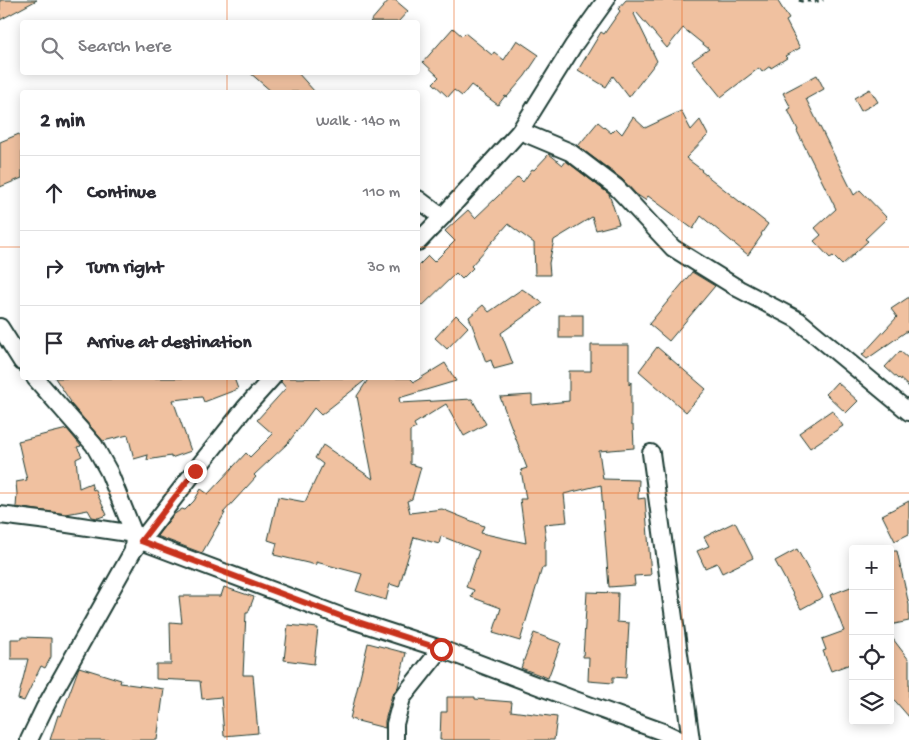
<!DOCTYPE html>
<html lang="en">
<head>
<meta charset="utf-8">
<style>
	body { margin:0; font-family:"Gochi Hand",sans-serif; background:#f7f7f7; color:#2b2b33 }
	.controls { position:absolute; right:15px; bottom:15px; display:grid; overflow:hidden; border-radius:5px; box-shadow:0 2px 12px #0003 }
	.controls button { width:45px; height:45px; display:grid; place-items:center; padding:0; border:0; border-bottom:1px solid #e1e1e2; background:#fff; color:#2b2b33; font:25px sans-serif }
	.stop { position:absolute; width:15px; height:15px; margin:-11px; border:4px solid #c8321e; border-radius:50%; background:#fff }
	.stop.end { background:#c8321e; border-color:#fff; box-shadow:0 1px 5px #0008 }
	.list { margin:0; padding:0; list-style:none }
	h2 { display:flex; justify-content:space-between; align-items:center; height:65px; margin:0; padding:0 20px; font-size:21px }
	h2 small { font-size:16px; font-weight:400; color:#7c7c81 }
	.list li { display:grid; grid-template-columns:32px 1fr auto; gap:15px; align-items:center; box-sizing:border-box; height:75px; padding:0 20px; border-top:1px solid #e1e1e2 }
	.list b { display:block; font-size:19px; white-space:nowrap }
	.list em { font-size:16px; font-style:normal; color:#7c7c81 }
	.icon { flex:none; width:28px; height:28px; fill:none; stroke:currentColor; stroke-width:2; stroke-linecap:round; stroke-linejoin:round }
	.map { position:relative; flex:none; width:909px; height:740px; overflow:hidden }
	.search { position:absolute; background:#fff; box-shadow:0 2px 12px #0003; left:20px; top:20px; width:400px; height:55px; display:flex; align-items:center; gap:12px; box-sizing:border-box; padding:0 18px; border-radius:5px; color:#7c7c81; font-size:19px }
	.panel { position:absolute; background:#fff; box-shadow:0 2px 12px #0003; left:20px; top:90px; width:400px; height:290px; border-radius:5px }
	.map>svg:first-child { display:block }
	.building { fill:#f0c1a0; stroke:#1f3d34 }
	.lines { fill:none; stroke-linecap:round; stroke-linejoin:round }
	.minor-casing { stroke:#1f3d34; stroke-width:20 }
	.path { stroke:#1f3d34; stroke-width:3; stroke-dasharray:4 4; stroke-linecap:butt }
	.minor { stroke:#fff; stroke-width:16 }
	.route { stroke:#c8321e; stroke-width:6 }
	.grid { fill:none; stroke:#e8590c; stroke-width:1; stroke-opacity:0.55 }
</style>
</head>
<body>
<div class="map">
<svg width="909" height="740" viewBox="0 0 909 740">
	<rect width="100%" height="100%" fill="#fff"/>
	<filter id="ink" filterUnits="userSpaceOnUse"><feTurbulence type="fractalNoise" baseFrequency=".02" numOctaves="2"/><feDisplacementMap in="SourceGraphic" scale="10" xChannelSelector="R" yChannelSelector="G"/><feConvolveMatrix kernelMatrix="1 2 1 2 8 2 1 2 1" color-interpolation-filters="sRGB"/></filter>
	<g filter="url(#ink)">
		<!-- building -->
		<g class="building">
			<polygon points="0,0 37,0 0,20"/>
			<polygon points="389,0 395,0 408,11 398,22 370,22"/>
			<polygon points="626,0 777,0 789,19 786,21 800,48 785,56 787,58 771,68 770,66 762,72 759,68 721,97 692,61 709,49 683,28 667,48 636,12 634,14 657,61 629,97 613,76 606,87 578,70 601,32 604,34 620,11 618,9"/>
			<polygon points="453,28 462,36 465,33 492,55 494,52 504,60 517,40 539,55 525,76 507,97 505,96 498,105 471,85 462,96 454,90 448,97 433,83 439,77 423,62"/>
			<polygon points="249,72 297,72 315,92 272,92"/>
			<polygon points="817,75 824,89 806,99 854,195 860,190 887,218 865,239 868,241 842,265 833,256 830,258 814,241 821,235 815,228 836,209 797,131 798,130 788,110 791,108 783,93"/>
			<polygon points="870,89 878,102 861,111 854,98"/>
			<polygon points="681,111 691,130 700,120 708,135 686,158 702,170 701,171 768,224 761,234 762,235 748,255 701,216 693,229 648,196 645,200 636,194 622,179 578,146 598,122 611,133 616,128 622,134 633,117 645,128"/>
			<polygon points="19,134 22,144 22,178 0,187 0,142"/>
			<polygon points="549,154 563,165 566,161 609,194 619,224 596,230 592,217 554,240 549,263 550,275 535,275 534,243 508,224 471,266 473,268 462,279 456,273 418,310 418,266 428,256 434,262 455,241 445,231 468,210 475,218 518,177 523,182 532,169 534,170"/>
			<polygon points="692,272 715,286 669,341 649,324"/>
			<polygon points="522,289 543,303 501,333 513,364 494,369 491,360 486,362 469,317 483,305 489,312"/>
			<polygon points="909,297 909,334 907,331 867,359 862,355 897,317 891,309"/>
			<polygon points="456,315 468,327 447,349 435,338"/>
			<rect x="559" y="315" width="24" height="23"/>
			<polygon points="591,345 629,345 629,385 631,382 631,425 633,425 634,448 599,451 603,479 639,480 638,499 645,498 651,575 634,576 635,585 609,587 601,485 564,494 567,522 544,524 546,540 545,541 545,568 542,568 520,641 493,633 501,608 471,597 474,590 466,587 479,551 441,536 439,544 414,537 399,587 390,584 386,600 356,591 362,574 316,562 316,565 274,555 277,543 268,540 278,497 305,502 323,464 315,458 323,445 373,479 357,396 369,378 410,378 414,382 445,363 456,381 399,398 400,403 472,399 486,424 464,436 446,404 414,424 416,428 410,431 410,464 421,467 412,499 407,501 410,513 442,509 484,526 481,533 526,543 520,499 526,499 521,470 527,468 500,397 532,395 532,405 569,401 569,371 591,371"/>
			<polygon points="657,347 706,389 686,412 639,371"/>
			<polygon points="900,351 909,359 909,387 899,378 898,379 885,367"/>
			<polygon points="55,378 234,378 238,389 204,402 202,397 173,400 191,451 171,458 171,456 147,460 148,455 134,459 128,435 103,441 70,403 71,402"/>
			<polygon points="282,378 368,378 321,415 314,408 288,443 254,475 256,477 223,513 225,513 202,553 157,536 173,515 182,509 185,510 194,501 201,489 208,494 246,453 250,457 273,434 257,420 286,388 281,382"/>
			<polygon points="837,382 858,401 846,413 826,394"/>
			<polygon points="832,410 843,426 810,448 799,433"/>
			<polygon points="67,429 81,446 77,447 82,456 76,459 79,488 91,483 93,490 95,489 107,515 98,518 92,517 88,510 66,514 16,507 17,494 16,482 27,480 18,441"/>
			<polygon points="909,501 909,534 895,541 882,515"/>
			<polygon points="735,522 753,558 722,573 717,563 705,568 697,551 709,546 704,537"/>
			<polygon points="797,549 823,597 801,609 775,561"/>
			<polygon points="890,551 897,551 909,605 909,621 890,625"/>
			<polygon points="853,586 853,663 831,671 823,651 826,650 822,639 844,631 830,595"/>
			<polygon points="224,587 254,597 248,613 246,613 243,675 253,675 258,733 224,736 221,697 202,699 200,681 156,679 156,664 171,664 170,622 182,623 179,596 221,596"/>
			<polygon points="587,592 618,593 617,622 629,623 626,678 613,677 613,683 588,681 589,657 583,657"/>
			<polygon points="288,625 318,628 314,664 284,660"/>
			<polygon points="534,633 561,643 548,678 521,668"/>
			<polygon points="890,635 909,660 909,717 890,695"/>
			<polygon points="22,637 51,638 51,657 45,668 41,666 24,701 18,699 28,659 11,659 11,639 22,639"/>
			<polygon points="368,643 406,653 398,687 392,695 385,721 385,728 350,719"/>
			<polygon points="79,667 121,680 120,683 164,689 157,740 50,740 58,715 61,716"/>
			<polygon points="447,697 475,697 475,699 512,702 511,711 557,717 554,740 440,740 441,712 447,712"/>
		</g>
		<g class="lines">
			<!-- minor casing -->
			<g class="minor-casing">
				<g id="minor">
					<polyline points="520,131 570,152 616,187 673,248 739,289 798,320 909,412"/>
					<polyline points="418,199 442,217"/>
					<polyline points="418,242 442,217 520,131 573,46 606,0"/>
					<polyline points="0,327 22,362"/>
					<polyline points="35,378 94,445 109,472 134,534 133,551"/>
					<polyline points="651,453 691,740"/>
					<polyline points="0,515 48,521 134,534"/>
					<polyline points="141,541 343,617 441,649 575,700 663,732 680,740"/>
					<polyline points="29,740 44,709 133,551 195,471 245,408 272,378"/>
					<polyline points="395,740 395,724 402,698 441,649"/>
				</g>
			</g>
			<!-- path -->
			<polyline class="path" points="799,0 801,1 822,1 823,0"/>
			<!-- minor -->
			<use href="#minor" class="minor"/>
		</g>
	</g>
	<g class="lines" filter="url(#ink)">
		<!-- route -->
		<polyline class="route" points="195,471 141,541 343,617 441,649"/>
	</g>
	<!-- grid -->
	<path class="grid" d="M227,0V22M454,0V740M682,0V740M227,72V92M0,247H22M418,247H909M227,378V740M0,493H909"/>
</svg>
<div class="controls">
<button>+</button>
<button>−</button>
<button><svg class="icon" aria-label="locate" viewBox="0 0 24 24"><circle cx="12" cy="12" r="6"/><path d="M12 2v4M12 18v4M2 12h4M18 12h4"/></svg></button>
<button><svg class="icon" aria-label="layers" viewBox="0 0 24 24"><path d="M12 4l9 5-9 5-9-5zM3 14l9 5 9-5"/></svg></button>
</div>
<div class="stop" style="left:441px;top:649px"></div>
<div class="stop end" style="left:195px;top:471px"></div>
<div class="search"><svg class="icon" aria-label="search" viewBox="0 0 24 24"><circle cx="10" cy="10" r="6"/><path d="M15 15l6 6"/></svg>Search here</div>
<section class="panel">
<h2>2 min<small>Walk · 140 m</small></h2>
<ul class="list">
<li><svg class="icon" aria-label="ahead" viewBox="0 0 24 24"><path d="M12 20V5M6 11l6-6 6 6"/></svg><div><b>Continue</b></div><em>110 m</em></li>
<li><svg class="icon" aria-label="right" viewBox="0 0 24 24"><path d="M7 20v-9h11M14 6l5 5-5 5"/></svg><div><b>Turn right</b></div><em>30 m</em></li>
<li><svg class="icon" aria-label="arrive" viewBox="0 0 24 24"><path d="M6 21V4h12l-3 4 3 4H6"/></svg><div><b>Arrive at destination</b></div></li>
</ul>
</section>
</div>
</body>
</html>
